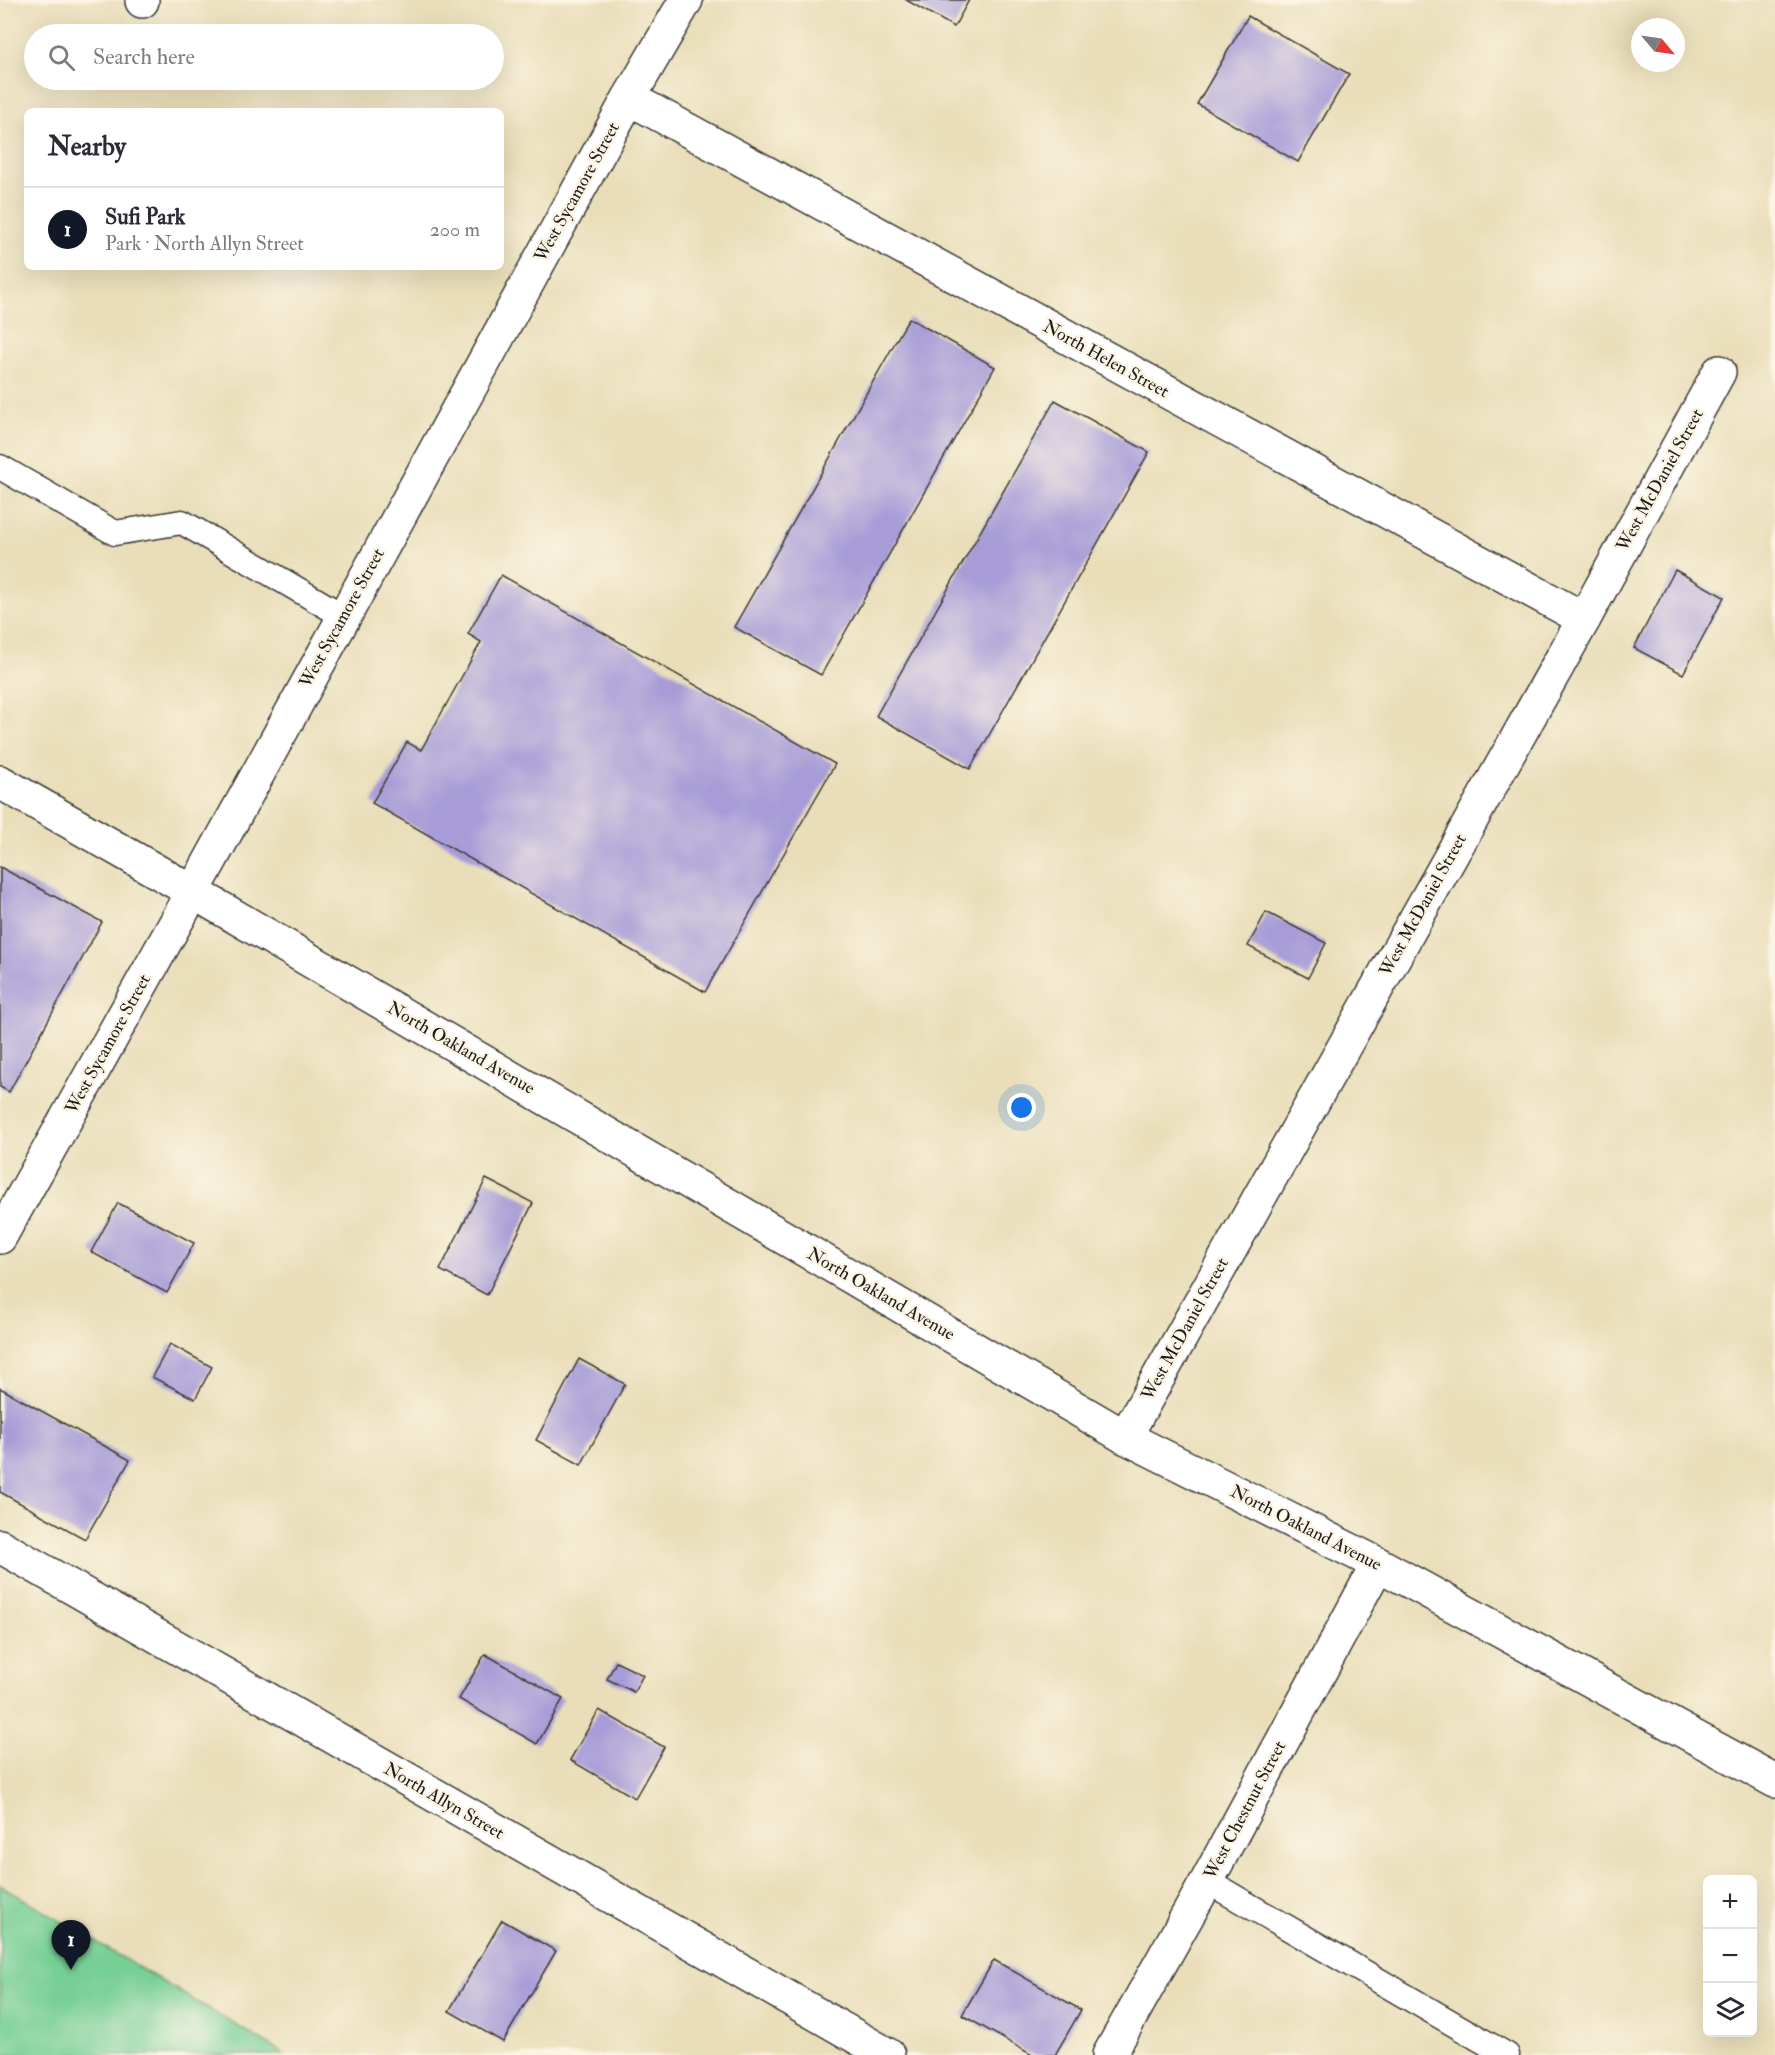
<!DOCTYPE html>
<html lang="en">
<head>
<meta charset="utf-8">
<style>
	body { margin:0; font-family:"IM FELL Double Pica",serif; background:#f2f2f3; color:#2b2b33 }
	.controls { position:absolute; right:18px; bottom:18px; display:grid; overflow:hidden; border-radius:9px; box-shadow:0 6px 24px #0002 }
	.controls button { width:54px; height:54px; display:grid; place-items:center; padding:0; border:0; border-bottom:2px solid #e1e1e2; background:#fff; color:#2b2b33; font:30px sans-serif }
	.compass { position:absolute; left:1631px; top:18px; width:54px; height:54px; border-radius:50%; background:#fff; box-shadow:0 6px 24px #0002; rotate:119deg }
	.you { position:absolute; left:1022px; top:1108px; width:21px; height:21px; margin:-15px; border:4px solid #fff; border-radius:50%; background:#1a73e8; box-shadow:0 0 0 9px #1a73e833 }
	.badge { display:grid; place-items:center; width:39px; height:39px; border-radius:50%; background:#111827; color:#fff; font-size:20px; font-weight:700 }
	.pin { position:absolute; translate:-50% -50px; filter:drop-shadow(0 2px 3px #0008) }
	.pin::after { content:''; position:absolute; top:32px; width:21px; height:18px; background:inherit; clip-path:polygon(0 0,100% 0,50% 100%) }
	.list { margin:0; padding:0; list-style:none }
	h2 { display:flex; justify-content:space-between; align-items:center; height:78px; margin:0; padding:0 24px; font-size:26px }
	h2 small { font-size:20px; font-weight:400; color:#7c7c81 }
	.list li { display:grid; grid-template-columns:39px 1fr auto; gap:18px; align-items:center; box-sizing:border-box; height:84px; padding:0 24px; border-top:2px solid #e1e1e2 }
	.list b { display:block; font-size:22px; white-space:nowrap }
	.list p { margin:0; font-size:20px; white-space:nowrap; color:#7c7c81 }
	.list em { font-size:20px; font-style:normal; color:#7c7c81 }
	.icon { flex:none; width:33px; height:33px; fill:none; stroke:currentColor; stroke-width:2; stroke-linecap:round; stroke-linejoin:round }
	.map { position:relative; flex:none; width:1775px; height:2055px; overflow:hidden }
	.search { position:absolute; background:#fff; box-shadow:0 6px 24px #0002; left:24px; top:24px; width:480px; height:66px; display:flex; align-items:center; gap:15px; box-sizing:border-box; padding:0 21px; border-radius:33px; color:#7c7c81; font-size:22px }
	.panel { position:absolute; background:#fff; box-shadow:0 6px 24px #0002; left:24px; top:108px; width:480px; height:162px; border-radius:9px }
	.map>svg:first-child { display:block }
	.green { fill:#76cf95; stroke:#497658; stroke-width:1.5 }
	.building { fill:#a79cd7 }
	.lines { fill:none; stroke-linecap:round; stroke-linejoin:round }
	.service-casing { stroke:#3b3934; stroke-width:27 }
	.minor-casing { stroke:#3b3934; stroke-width:36 }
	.tertiary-casing { stroke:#3b3934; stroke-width:36 }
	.service { stroke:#fff; stroke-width:24 }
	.minor { stroke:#fff; stroke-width:33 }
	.tertiary { stroke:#fff; stroke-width:33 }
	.labels { text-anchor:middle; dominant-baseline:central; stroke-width:5; stroke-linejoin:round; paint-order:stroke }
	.street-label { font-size:18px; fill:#1c1c1c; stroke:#fcf5e5 }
</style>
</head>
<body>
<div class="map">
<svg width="1775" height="2055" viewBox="0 0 1775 2055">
	<rect width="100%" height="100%" fill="#fcf5e5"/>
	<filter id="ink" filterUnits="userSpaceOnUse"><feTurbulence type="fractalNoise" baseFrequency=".0167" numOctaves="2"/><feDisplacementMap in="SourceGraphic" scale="12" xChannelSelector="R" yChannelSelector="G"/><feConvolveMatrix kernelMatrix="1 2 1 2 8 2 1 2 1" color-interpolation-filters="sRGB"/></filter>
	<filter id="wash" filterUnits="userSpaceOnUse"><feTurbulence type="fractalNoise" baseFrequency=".008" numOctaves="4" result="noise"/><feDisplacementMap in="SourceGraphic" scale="24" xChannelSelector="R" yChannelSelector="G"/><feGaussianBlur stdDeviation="1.35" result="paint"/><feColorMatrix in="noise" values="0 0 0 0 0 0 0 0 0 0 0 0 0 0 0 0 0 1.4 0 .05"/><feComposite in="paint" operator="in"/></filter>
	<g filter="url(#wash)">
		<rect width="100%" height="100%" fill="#e9deb9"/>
		<!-- green -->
		<polygon class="green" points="0,1885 286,2055 0,2055"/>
		<g id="blocks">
			<!-- building -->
			<g class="building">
				<polygon points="906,0 969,0 954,27"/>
				<polygon points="1248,16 1349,74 1298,162 1197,104"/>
				<polygon points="909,318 995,367 821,675 734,627"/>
				<polygon points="1055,400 1149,452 970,769 876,716"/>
				<polygon points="1675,570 1724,597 1683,674 1634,648"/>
				<polygon points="501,575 835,764 705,992 372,803 407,742 421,750 481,642 468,634"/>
				<polygon points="0,867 102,922 9,1092 0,1087"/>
				<polygon points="1266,912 1326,943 1308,978 1248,946"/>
				<polygon points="486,1179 533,1203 487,1295 440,1270"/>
				<polygon points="118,1203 194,1243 167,1293 91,1252"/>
				<polygon points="170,1344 212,1367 195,1399 152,1377"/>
				<polygon points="579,1359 625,1384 581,1465 536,1440"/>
				<polygon points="0,1388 130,1460 85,1539 0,1492"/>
				<polygon points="485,1654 563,1699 537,1744 459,1699"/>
				<polygon points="616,1662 643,1675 634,1692 607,1679"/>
				<polygon points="599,1710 664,1747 635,1798 570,1760"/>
				<polygon points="502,1920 556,1951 503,2042 449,2011"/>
				<polygon points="994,1960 1081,2010 1055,2055 1032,2055 962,2015"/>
			</g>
		</g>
	</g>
	<g filter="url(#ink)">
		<use href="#blocks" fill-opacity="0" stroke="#3b3934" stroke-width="1.5"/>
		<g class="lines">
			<!-- service casing -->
			<g class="service-casing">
				<g id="service">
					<polyline points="0,467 115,533 182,522 343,616"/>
					<polyline points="1207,1881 1507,2055"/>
				</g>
			</g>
			<!-- minor casing -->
			<g class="minor-casing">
				<g id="minor">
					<polyline points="142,1 142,0"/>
					<polyline points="629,98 1584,619"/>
					<polyline points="0,1237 193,892"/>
					<polyline points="1125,1437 1584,619 1719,372"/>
					<polyline points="0,1546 888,2055"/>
					<polyline points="1109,2055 1207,1881 1378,1564"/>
				</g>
			</g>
			<!-- tertiary casing -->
			<g class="tertiary-casing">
				<g id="tertiary">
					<polyline points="0,782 193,892 1125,1437 1378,1564 1775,1781"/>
					<polyline points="193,892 629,98 686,0"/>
				</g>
			</g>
			<!-- service -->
			<use href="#service" class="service"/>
			<!-- minor -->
			<use href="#minor" class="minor"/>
			<!-- tertiary -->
			<use href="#tertiary" class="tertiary"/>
		</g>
	</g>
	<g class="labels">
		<!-- street labels -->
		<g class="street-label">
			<text transform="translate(577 192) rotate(-61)">West Sycamore Street</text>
			<text transform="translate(1106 359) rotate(29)">North Helen Street</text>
			<text transform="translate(1660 480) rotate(-61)">West McDaniel Street</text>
			<text transform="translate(342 618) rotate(-61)">West Sycamore Street</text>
			<text transform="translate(1423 905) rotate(-61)">West McDaniel Street</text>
			<text transform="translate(108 1044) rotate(-61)">West Sycamore Street</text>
			<text transform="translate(461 1048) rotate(30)">North Oakland Avenue</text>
			<text transform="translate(881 1294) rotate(30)">North Oakland Avenue</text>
			<text transform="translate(1185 1329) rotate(-61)">West McDaniel Street</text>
			<text transform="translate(1306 1528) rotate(27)">North Oakland Avenue</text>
			<text transform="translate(444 1801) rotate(30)">North Allyn Street</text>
			<text transform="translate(1245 1810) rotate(-62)">West Chestnut Street</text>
		</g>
	</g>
</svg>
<div class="controls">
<button>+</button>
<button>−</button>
<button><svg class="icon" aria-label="layers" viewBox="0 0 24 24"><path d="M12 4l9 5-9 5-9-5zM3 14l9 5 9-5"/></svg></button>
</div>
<svg class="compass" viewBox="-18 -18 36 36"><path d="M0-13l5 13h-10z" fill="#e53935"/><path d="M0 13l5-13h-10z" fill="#7c7c81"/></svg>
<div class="you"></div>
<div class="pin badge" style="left:71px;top:1970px">1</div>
<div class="search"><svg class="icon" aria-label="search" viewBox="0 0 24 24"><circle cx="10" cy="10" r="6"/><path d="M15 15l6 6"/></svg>Search here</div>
<section class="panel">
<h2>Nearby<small></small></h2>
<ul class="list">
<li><span class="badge">1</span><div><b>Sufi Park</b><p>Park · North Allyn Street</p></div><em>200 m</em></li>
</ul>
</section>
</div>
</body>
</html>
